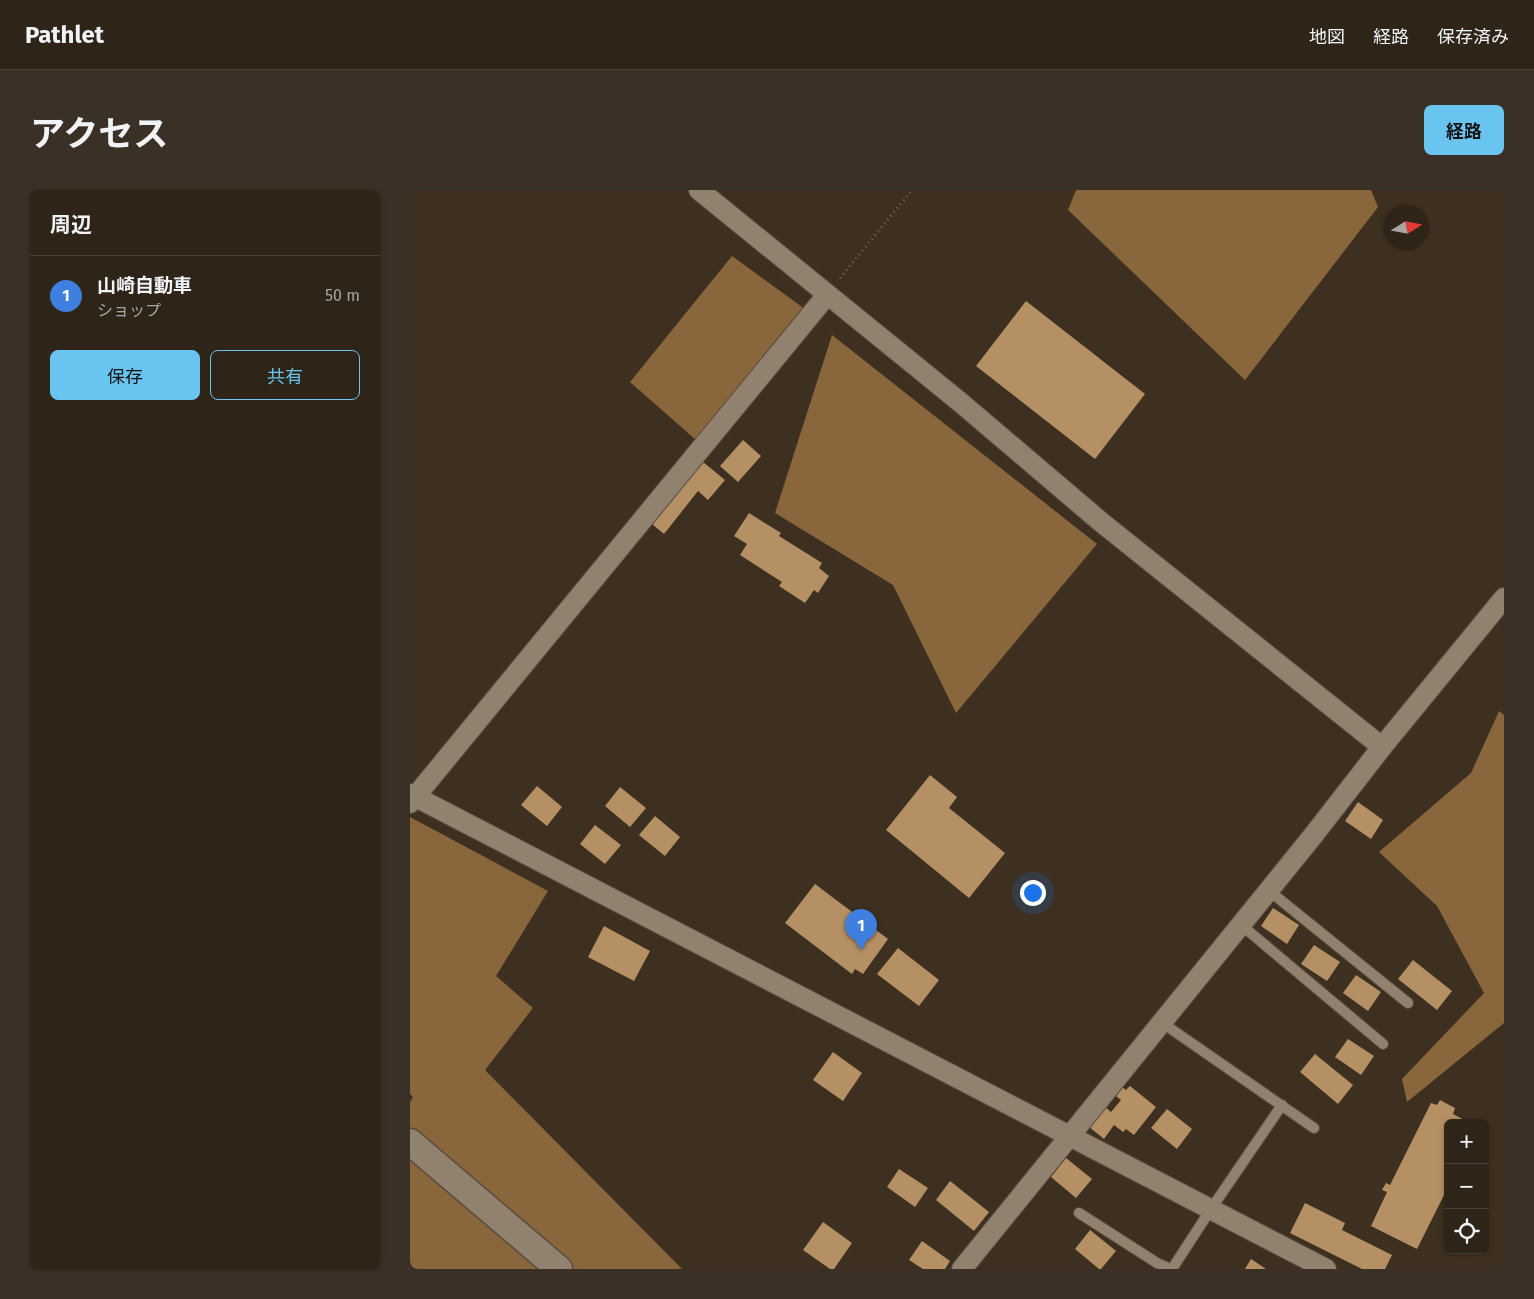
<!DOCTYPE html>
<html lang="ja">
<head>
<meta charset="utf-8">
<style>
	body { margin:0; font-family:"Fira Sans","Noto Sans JP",sans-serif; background:#3a3025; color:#f1f3f6 }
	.controls { position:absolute; right:15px; bottom:15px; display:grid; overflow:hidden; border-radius:8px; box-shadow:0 1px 4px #0004 }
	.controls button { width:45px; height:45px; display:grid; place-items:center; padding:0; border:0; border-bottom:1px solid #494137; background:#2e2418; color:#f1f3f6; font:25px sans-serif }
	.compass { position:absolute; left:974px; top:15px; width:45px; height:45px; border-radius:50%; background:#2e2418; box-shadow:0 1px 4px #0004; rotate:79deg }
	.you { position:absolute; left:622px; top:702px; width:18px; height:18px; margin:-12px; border:4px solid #fff; border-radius:50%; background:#1a73e8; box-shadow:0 0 0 8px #1a73e833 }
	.badge { display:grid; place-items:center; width:32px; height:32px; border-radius:50%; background:#69c4f0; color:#fff; font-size:16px; font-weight:700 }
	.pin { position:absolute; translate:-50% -41px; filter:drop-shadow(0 1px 2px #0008) }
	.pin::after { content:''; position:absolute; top:26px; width:18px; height:15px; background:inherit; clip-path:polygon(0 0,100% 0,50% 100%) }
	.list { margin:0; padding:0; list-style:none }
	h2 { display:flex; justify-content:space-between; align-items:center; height:65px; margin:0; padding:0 20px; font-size:21px }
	h2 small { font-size:16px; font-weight:400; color:#a7a4a2 }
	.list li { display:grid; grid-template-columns:32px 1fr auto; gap:15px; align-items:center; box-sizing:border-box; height:80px; padding:0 20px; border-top:1px solid #494137 }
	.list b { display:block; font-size:19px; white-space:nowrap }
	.list p { margin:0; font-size:16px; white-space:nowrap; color:#a7a4a2 }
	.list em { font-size:16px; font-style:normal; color:#a7a4a2 }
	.actions { display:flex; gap:10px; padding:15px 20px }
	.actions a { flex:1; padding:11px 0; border:1px solid #69c4f0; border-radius:8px; text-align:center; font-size:18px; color:#69c4f0 }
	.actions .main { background:#69c4f0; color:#111 }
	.icon { flex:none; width:28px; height:28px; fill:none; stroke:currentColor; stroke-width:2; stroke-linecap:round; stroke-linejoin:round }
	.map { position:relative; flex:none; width:1094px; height:1079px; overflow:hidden; border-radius:8px }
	header { display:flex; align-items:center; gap:30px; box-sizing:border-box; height:70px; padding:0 25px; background:#2e2418; border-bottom:1px solid #494137 }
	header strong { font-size:24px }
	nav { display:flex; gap:28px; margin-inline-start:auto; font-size:18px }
	.intro { display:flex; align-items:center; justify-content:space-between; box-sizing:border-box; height:120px; padding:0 30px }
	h1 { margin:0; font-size:35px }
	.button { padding:12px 22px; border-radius:8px; background:#69c4f0; color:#111; font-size:18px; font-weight:700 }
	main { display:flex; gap:30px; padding:0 30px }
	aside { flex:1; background:#2e2418; border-radius:8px; box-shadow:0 1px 4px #0004 }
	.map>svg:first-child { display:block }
	.forest { fill:#89663b }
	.building { fill:#b59064 }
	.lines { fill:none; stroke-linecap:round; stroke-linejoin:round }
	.service-casing { stroke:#584c3e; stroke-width:12 }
	.minor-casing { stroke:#584c3e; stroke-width:22 }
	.tertiary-casing { stroke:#584c3e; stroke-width:29 }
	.path { stroke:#766a5c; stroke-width:3; stroke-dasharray:1 4; stroke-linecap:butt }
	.service { stroke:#91816f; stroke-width:10 }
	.minor { stroke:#91816f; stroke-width:20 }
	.tertiary { stroke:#91816f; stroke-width:26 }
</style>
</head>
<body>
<header>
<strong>Pathlet</strong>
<nav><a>地図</a><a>経路</a><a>保存済み</a></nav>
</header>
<div class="intro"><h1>アクセス</h1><a class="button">経路</a></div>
<main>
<aside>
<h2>周辺<small></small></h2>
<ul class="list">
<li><span class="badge" style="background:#3f7fe0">1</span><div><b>山崎自動車</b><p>ショップ</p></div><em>50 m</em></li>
</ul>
<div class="actions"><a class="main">保存</a><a>共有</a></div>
</aside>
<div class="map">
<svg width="1094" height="1079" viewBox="0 0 1094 1079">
	<rect width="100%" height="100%" fill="#3e3020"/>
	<!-- forest -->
	<g class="forest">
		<polygon points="666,0 961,0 968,17 835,190 658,20"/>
		<polygon points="322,66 403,125 294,257 220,192"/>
		<polygon points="422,145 687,354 546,523 483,395 365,323"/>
		<polygon points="1089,521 1094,525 1094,833 997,912 992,889 1074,803 1027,716 969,662 1061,583"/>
		<polygon points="0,627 138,701 86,786 123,818 75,880 272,1079 0,1079 0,912 3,907 0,904"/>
	</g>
	<!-- building -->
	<g class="building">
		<polygon points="616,111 735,204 685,269 566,176"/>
		<polygon points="333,250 351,266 328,292 310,276"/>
		<polygon points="293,272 315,290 298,310 288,301 254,344 242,334"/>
		<polygon points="339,323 371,343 369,346 412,373 409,378 419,386 408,403 404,400 395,413 369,396 372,392 330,365 337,354 324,346"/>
		<polygon points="520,585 547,607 539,618 595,663 559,708 476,640"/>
		<polygon points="127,596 152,617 137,636 111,615"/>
		<polygon points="210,597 236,618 220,637 195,616"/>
		<polygon points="948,612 973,630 961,649 935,631"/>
		<polygon points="245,626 270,647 255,666 229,645"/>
		<polygon points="185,635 211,655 195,674 170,654"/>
		<polygon points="405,694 478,749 453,784 445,779 442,784 375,733"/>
		<polygon points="863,718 889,735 877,754 851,736"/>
		<polygon points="194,736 240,761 224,791 178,767"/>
		<polygon points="904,755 930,772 917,791 891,774"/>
		<polygon points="488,758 529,790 509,816 467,784"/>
		<polygon points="1003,770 1042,801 1027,820 988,789"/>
		<polygon points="946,785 971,802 958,821 933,803"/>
		<polygon points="938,849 964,866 951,885 925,867"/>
		<polygon points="423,862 452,883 433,911 403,890"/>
		<polygon points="905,864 943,895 928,914 890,882"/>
		<polygon points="720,896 746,917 724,945 716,939 713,942 704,935 694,949 678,936 694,916 701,922 711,910 706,906 712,897 716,900"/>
		<polygon points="1030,910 1045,918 1043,924 1060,933 1038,933 1038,997 1007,1059 961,1036 977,1002 972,1000 976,993 980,995 1021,913 1027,915"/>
		<polygon points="757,919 782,939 767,959 741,938"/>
		<polygon points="656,968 682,989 666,1008 641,987"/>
		<polygon points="489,979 518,998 505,1017 477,997"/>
		<polygon points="540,991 579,1022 564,1041 526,1010"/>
		<polygon points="895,1013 935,1033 932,1040 982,1065 975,1079 952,1079 880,1043"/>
		<polygon points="413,1032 442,1053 424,1079 420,1079 393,1060"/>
		<polygon points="680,1040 706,1061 691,1079 689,1079 665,1059"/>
		<polygon points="512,1051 540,1071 535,1079 513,1079 499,1070"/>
		<polygon points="841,1069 856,1079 835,1079"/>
	</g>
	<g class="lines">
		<!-- service casing -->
		<g class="service-casing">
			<g id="service">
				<polyline points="858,700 998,813"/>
				<polyline points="830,734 973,854"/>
				<polyline points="751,832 904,938"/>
				<polyline points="669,1023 747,1073 761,1079"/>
				<polyline points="762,1079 801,1019 872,915"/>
			</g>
		</g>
		<!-- minor casing -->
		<g class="minor-casing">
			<g id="minor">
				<polyline points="289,0 550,212 691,332 972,557"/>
				<polyline points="0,604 916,1079"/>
				<polyline points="0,613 417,105"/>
				<polyline points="552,1079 902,647 972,557 1094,408"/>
			</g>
		</g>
		<!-- tertiary casing -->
		<g class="tertiary-casing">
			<polyline id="tertiary" points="0,952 149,1079"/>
		</g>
		<!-- path -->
		<g class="path">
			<polyline points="430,88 502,0"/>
			<polyline points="172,1074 178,1079"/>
		</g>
		<!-- service -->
		<use href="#service" class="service"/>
		<!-- minor -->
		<use href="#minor" class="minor"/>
		<!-- tertiary -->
		<use href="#tertiary" class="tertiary"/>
	</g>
</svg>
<div class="controls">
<button>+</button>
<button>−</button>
<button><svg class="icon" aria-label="locate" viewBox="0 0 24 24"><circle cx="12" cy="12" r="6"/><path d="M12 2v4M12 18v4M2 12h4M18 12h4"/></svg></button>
</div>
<svg class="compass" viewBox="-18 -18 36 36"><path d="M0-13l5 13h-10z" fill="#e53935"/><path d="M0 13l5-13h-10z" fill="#a7a4a2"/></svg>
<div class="you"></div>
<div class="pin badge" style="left:451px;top:760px;background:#3f7fe0">1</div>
</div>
</main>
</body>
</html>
